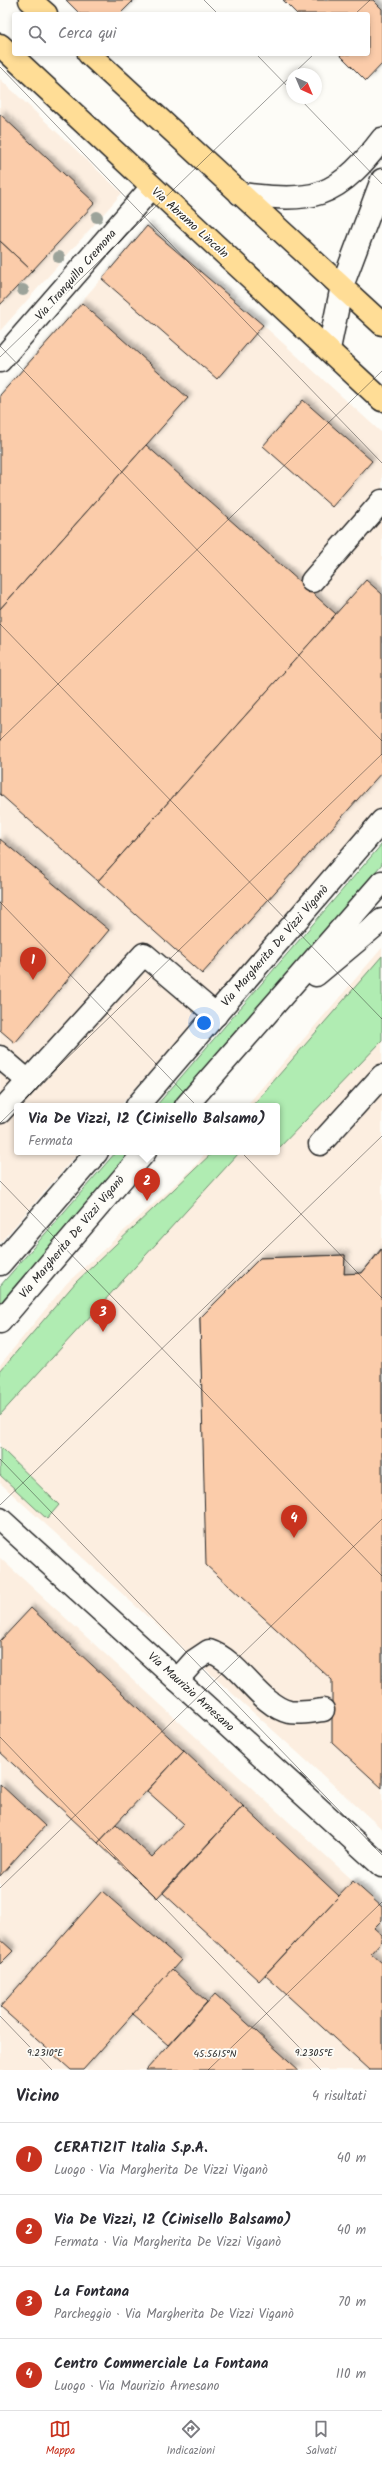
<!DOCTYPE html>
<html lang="it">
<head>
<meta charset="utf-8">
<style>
	body { margin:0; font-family:Kalam,sans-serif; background:#f7f7f7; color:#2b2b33 }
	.compass { position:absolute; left:286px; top:68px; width:36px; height:36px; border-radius:50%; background:#fff; box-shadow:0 2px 6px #0003; rotate:136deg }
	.you { position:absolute; left:204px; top:1023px; width:14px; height:14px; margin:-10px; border:3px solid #fff; border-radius:50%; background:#1a73e8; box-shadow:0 0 0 6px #1a73e833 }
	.badge { display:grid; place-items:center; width:26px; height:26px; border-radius:50%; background:#c8321e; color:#fff; font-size:13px; font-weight:700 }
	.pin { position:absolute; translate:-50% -33px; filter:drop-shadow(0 1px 2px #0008) }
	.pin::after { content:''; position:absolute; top:21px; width:14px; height:12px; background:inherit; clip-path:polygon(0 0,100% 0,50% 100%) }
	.popup { position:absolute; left:14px; top:1103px; width:266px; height:52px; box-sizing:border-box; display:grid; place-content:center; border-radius:4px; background:#fff; filter:drop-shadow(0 1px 3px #0005); font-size:13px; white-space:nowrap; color:#7c7c81 }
	.popup b { font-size:15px; color:#2b2b33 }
	.popup::after { content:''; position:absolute; left:50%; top:100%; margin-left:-8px; border:8px solid transparent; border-top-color:#fff }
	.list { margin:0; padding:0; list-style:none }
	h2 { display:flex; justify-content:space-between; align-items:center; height:52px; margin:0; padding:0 16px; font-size:17px }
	h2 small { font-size:13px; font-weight:400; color:#7c7c81 }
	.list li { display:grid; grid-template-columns:26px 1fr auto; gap:12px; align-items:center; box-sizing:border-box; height:72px; padding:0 16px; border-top:1px solid #e1e1e2 }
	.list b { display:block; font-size:15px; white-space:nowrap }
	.list p { margin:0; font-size:13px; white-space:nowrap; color:#7c7c81 }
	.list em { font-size:13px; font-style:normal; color:#7c7c81 }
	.icon { flex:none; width:22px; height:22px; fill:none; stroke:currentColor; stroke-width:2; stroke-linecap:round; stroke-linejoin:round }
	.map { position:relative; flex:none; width:382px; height:2070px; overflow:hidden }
	.search { position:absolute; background:#fff; box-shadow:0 2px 6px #0003; left:12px; right:12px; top:12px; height:44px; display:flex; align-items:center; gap:10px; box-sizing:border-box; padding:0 14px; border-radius:4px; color:#7c7c81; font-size:15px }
	.sheet { height:340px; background:#fff }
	nav { display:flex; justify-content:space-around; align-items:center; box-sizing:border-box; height:56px; border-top:1px solid #e1e1e2; background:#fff; font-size:11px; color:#7c7c81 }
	nav a { display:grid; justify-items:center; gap:2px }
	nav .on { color:#c8321e }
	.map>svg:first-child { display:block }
	.built { fill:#fceee0 }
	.green { fill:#b0ecb2; stroke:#6e8c6e }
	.building { fill:#fbccaa; stroke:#2b2b2b; filter:url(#shadow) }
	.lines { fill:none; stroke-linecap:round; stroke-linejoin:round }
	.minor-casing { stroke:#2b2b2b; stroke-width:25 }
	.major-casing { stroke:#2b2b2b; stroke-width:25 }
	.minor { stroke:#fdfcf7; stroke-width:22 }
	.major { stroke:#ffdd96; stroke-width:22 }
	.tree { fill:#9ca39a }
	.ticks { fill:none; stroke:#2b2b2b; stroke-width:1; stroke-opacity:0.45 }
	.labels { text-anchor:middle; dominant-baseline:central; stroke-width:3.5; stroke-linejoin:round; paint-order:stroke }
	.street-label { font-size:12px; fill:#2b2b2b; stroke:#fdfcf7 }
	.ticks-label { font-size:10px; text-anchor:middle; fill:#2b2b2b; stroke:#fdfcf7; stroke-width:3.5; stroke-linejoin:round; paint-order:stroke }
</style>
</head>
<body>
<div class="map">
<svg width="382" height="2070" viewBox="0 0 382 2070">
	<defs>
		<filter id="shadow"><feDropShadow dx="3.5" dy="-3.5" stdDeviation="2" flood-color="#0004"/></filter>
	</defs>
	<rect width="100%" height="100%" fill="#fdfcf7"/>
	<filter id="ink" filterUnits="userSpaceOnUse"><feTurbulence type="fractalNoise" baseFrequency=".025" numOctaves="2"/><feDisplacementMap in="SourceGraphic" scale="8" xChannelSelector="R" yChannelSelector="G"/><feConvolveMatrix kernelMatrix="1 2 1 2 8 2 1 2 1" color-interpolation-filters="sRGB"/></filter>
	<g filter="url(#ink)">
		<!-- built -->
		<g class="built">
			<polygon points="0,79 122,193 0,331"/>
			<polygon points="147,226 263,325 382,433 382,806 120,1106 17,1106 17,1152 79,1152 0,1243 0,395"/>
			<polygon points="382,948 382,1829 0,1483 0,1365 67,1283 195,1166 206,1152 277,1152 277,1106 246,1106"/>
			<polygon points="0,1558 382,1907 382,2070 0,2070"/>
		</g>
		<!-- green -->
		<g class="green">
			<polygon points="382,844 382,864 173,1106 156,1106"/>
			<polygon points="382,956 382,1041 277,1150 277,1106 252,1106"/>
			<polygon points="116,1152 133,1152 0,1306 0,1286"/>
			<polygon points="213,1152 266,1152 239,1153 0,1415 0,1371 76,1282"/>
			<polygon points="0,1447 59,1505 47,1519 0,1475"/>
		</g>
		<!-- building -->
		<g class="building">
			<polygon points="66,0 134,0 120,14 80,14"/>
			<polygon points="283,0 373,0 382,9 382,64 366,81 339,54 368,54 368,14 297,14"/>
			<polygon points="0,114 95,203 32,271 0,241"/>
			<polygon points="147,226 263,325 217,379 102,279"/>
			<polygon points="0,241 32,271 0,305"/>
			<polygon points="82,303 188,398 0,609 0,395"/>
			<polygon points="303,400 372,461 332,507 263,446"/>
			<polygon points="146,445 336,614 98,881 0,794 0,609"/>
			<polygon points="366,580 382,594 382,772 202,974 98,881"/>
			<polygon points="0,839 109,930 15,1043 0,1030"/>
			<polygon points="381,1249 382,1456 204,1462 200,1318 260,1258 345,1255 344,1274 362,1273"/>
			<polygon points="382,1249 382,1788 332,1742 332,1680 206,1565 200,1318 260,1258 345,1255 344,1274 362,1273"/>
			<polygon points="31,1608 184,1751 98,1843 0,1752 0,1641"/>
			<polygon points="184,1751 243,1806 157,1898 98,1843 116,1824 152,1857 184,1824 147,1791"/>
			<polygon points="0,1784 45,1826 0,1876"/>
			<polygon points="243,1806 339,1896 259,1981 163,1893"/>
			<polygon points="353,1881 382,1907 382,1920 374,1928 382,1935 382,1941 371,1953 382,1963 382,2070 369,2070 265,1975"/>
			<polygon points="102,1891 181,1960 83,2070 71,2070 0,2007"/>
			<polygon points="0,1939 13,1951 0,1964"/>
			<polygon points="172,1969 207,2002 168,2045 132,2014"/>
			<polygon points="215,1994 299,2070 146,2070"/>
		</g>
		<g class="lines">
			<!-- minor casing -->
			<g class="minor-casing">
				<g id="minor">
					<path d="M240,194C264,196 296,201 320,193C346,184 366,160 382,139"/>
					<polyline points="329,349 342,286 382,180"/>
					<polyline points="0,361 151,188"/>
					<polyline points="312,581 382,501"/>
					<polyline points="316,975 382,920"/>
					<polyline points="0,1057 28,1081"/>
					<polyline points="137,1106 382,821"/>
					<polyline points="186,1106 382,882"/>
					<polyline points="0,1112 144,954 216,1015"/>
					<polyline points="320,1144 382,1076"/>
					<polyline points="0,1264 97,1152"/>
					<polyline points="0,1322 145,1152"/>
					<polyline points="0,1519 382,1866"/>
					<path d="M177,1680L194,1661L209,1651C240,1661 259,1705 289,1712C300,1714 313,1711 323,1710"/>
				</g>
			</g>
			<!-- major casing -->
			<g class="major-casing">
				<g id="major">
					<polyline points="30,0 46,14"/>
					<polyline points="0,45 382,400"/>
					<polyline points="89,54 382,324"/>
				</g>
			</g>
			<!-- minor -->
			<use href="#minor" class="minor"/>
			<!-- major -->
			<use href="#major" class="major"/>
		</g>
		<!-- trees -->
		<g class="tree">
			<circle cx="97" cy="217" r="6"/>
			<circle cx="59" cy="257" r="6"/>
			<circle cx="23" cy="290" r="6"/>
		</g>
	</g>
	<!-- ticks -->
	<path class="ticks" d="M204,0L218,14M355,14L370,0M256,54L292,91M0,67L382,463M293,74L314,54M299,98L382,184M0,346L382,741M0,357L292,75M0,624L382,1019M0,740L382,371M0,902L382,1298M0,1123L382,754M0,1181L382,1576M0,1459L382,1855M0,1505L382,1136M0,1737L321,2070M0,1888L382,1519M0,2016L52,2070M208,2070L382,1902"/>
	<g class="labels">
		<!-- street labels -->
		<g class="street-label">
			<text transform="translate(190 223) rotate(42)">Via Abramo Lincoln</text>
			<text transform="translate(76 275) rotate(-49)">Via Tranquillo Cremona</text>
			<text transform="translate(275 946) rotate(-49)">Via Margherita De Vizzi Viganò</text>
			<text transform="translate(72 1237) rotate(-50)">Via Margherita De Vizzi Viganò</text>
			<text transform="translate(191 1692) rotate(42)">Via Maurizio Arnesano</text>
		</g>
	</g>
	<g class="ticks-label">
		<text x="45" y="2056">9.2310°E</text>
		<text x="314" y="2056">9.2305°E</text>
		<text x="215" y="2057">45.5615°N</text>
	</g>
</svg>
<svg class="compass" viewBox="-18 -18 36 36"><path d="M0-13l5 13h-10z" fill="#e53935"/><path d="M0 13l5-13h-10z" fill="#7c7c81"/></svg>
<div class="you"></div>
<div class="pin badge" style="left:33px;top:980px">1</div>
<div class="pin badge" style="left:147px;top:1201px">2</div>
<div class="popup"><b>Via De Vizzi, 12 (Cinisello Balsamo)</b>Fermata</div>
<div class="pin badge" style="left:103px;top:1332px">3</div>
<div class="pin badge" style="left:294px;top:1538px">4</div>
<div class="search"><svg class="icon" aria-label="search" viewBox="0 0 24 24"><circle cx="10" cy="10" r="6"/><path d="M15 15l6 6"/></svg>Cerca qui</div>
</div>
<section class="sheet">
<h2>Vicino<small>4 risultati</small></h2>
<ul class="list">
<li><span class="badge">1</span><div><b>CERATIZIT Italia S.p.A.</b><p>Luogo · Via Margherita De Vizzi Viganò</p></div><em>40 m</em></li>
<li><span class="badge">2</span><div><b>Via De Vizzi, 12 (Cinisello Balsamo)</b><p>Fermata · Via Margherita De Vizzi Viganò</p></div><em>40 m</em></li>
<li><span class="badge">3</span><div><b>La Fontana</b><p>Parcheggio · Via Margherita De Vizzi Viganò</p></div><em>70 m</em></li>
<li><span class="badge">4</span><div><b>Centro Commerciale La Fontana</b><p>Luogo · Via Maurizio Arnesano</p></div><em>110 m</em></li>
</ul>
</section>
<nav>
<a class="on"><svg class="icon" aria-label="map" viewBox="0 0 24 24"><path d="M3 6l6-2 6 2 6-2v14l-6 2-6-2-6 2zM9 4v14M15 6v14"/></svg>Mappa</a>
<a><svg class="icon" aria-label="directions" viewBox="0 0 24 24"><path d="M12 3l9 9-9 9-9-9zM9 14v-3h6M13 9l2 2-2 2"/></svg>Indicazioni</a>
<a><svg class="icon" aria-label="saved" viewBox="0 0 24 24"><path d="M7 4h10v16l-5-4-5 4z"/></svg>Salvati</a>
</nav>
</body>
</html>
